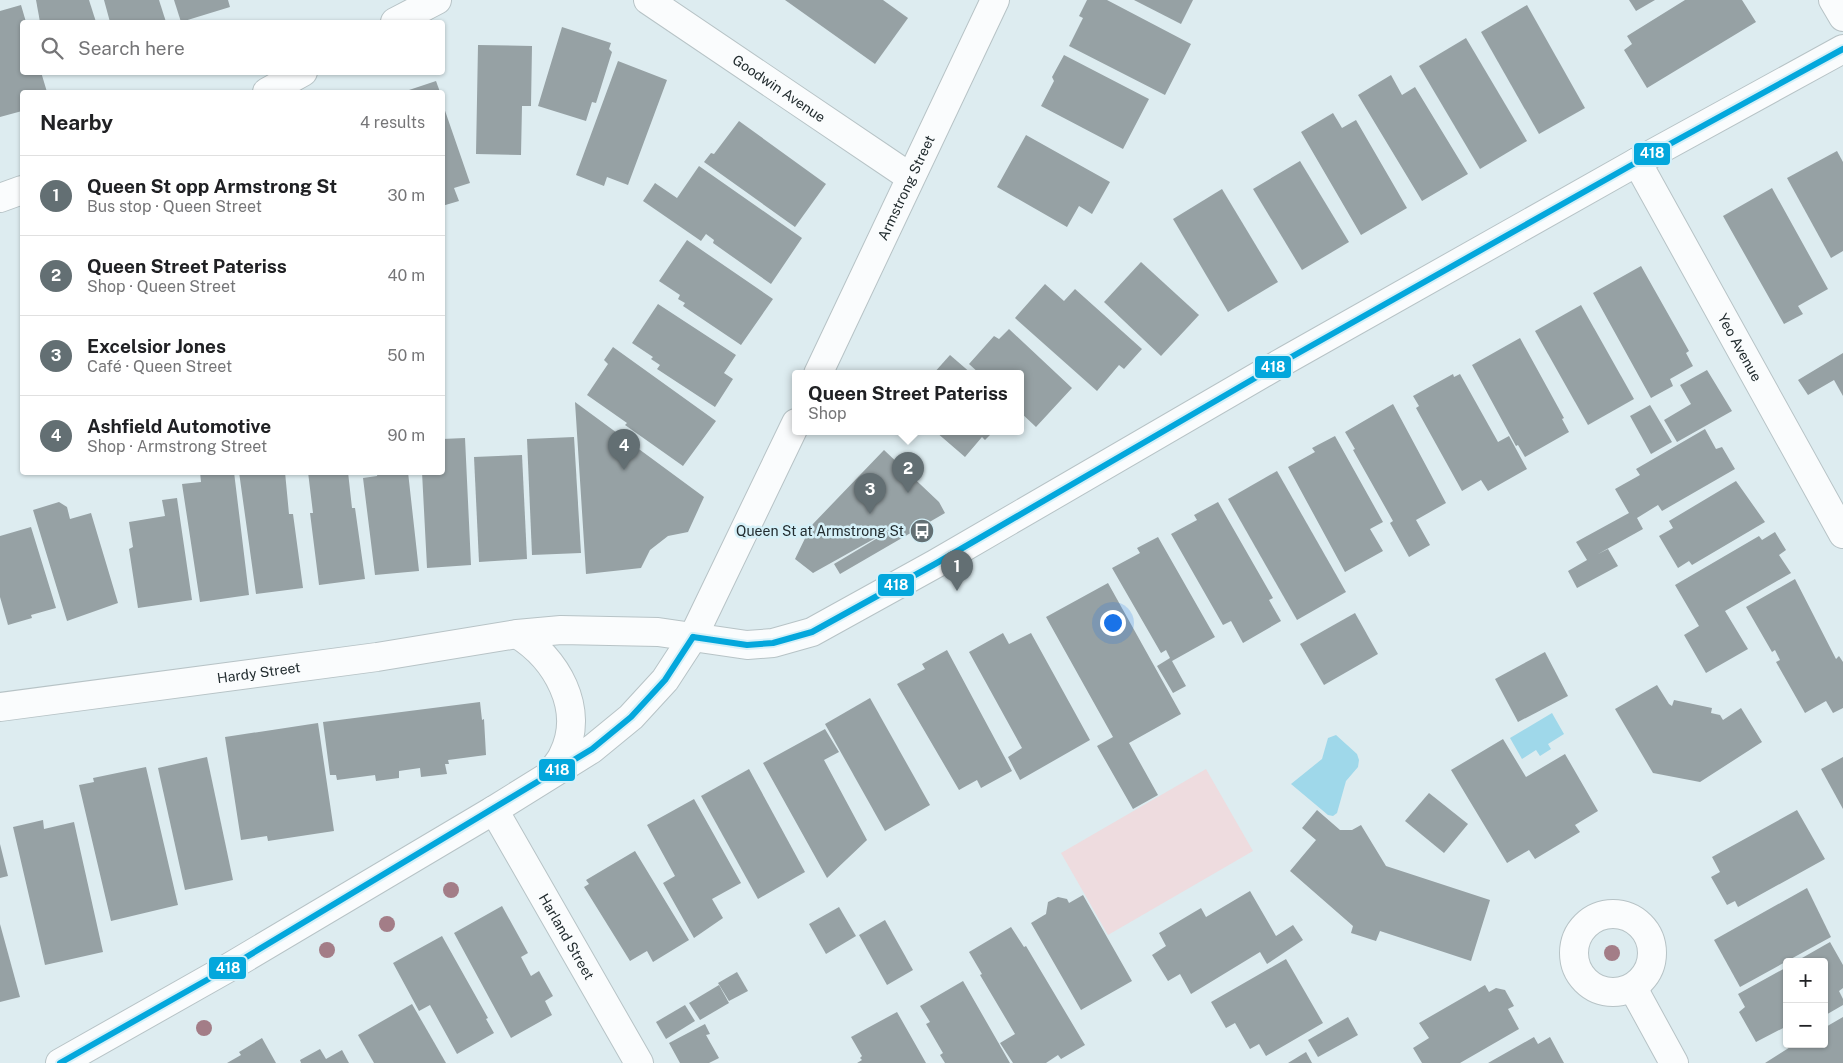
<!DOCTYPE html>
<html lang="en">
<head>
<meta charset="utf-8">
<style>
	body { margin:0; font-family:"Public Sans",sans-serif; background:#f2f2f2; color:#202124 }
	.controls { position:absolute; right:15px; bottom:15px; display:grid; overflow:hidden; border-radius:5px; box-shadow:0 1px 4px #0004 }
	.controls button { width:45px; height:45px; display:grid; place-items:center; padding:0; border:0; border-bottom:1px solid #e0e0e0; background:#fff; color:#202124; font:25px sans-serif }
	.you { position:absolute; left:1112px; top:622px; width:18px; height:18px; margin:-12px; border:4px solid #fff; border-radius:50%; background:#1a73e8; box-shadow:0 0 0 8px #1a73e833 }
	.badge { display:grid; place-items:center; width:32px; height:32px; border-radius:50%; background:#636f73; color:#fff; font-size:16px; font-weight:700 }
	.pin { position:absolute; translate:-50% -41px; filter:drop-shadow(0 1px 2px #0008) }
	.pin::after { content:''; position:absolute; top:26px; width:18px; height:15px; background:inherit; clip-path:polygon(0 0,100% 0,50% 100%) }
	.popup { position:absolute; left:792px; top:370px; width:232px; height:65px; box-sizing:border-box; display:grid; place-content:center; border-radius:5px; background:#fff; filter:drop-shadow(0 1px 4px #0005); font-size:16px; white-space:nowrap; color:#757577 }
	.popup b { font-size:19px; color:#202124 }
	.popup::after { content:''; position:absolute; left:50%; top:100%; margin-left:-10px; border:10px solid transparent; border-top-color:#fff }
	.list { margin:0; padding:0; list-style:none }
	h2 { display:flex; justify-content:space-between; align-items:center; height:65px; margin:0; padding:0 20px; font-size:21px }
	h2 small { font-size:16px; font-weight:400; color:#757577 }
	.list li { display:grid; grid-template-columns:32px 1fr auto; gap:15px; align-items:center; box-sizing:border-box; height:80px; padding:0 20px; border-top:1px solid #e0e0e0 }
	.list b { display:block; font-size:19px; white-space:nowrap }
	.list p { margin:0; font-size:16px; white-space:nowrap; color:#757577 }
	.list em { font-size:16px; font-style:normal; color:#757577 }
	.icon { flex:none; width:28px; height:28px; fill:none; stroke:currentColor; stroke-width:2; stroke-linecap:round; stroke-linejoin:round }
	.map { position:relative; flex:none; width:1843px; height:1063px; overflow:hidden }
	.search { position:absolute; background:#fff; box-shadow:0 1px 4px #0004; left:20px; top:20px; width:425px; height:55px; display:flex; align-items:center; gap:12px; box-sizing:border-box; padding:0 18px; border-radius:5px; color:#757577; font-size:19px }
	.panel { position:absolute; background:#fff; box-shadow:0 1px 4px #0004; left:20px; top:90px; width:425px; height:385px; border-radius:5px }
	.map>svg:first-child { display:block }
	.green { fill:#eedcdf }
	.water { fill:#9fd8ea }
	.building { fill:#96a1a4 }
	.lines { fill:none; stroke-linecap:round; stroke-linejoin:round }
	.minor-casing { stroke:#b7c3c6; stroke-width:30 }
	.minor { stroke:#fafcfd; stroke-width:28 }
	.bus-1-casing { stroke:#d5f0f8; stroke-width:10 }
	.bus-1 { stroke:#03a7dc; stroke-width:6 }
	.tree { fill:#a37d87 }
	.labels { text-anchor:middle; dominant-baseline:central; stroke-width:5; stroke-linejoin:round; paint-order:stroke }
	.street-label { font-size:14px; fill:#222c2f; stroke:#d5f0f8 }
	.poi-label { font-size:14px; fill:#222c2f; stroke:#d5f0f8; text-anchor:end }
	.line-badge { stroke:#d5f0f8; stroke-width:2 }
	.badge-label { font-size:14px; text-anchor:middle; font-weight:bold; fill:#fff }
</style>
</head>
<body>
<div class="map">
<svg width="1843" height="1063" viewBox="0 0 1843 1063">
	<rect width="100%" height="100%" fill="#ddecf0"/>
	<!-- green -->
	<polygon class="green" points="1206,769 1253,851 1108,935 1061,853"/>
	<!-- water -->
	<g class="water">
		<polygon points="1552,713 1564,734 1548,744 1551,749 1540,756 1536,750 1522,759 1510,738"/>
		<polygon points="1336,735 1357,754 1359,760 1358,767 1346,781 1337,813 1333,816 1328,815 1291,784 1322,759 1328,738"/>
	</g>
	<!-- building -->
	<g class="building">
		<polygon points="36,0 89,0 96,22 40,22"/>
		<polygon points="104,0 159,0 166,22 110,22"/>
		<polygon points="174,0 228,0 230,7 181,22"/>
		<polygon points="785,0 883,0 908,18 875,64"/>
		<polygon points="1087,0 1107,0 1191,44 1165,95 1069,46 1083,18 1079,16"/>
		<polygon points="1134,0 1193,0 1181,24"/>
		<polygon points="1629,0 1655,0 1636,11"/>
		<polygon points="1685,0 1742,0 1756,22 1647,88 1624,50 1632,44 1627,36"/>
		<polygon points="21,5 26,22 22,22 22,72 41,72 47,92 22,92 22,111 0,117 0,11"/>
		<polygon points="1527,5 1585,108 1539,134 1481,32"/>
		<polygon points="562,27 611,43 609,49 612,52 596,103 592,102 586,121 538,106"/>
		<polygon points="1466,38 1527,141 1480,169 1419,66"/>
		<polygon points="478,45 532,46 531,106 522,106 521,155 476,154"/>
		<polygon points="1064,55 1149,99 1123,149 1041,106 1054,81 1052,77"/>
		<polygon points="618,61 667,80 628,185 607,177 604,186 576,175"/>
		<polygon points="1391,75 1402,95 1415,87 1468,174 1422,201 1358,95"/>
		<polygon points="436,81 440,92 403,92"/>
		<polygon points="442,102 470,183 454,188 459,201 442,206"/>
		<polygon points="1333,113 1342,128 1356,120 1407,208 1361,235 1301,132"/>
		<polygon points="739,121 826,184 795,227 704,162 711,153 714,154"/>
		<polygon points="1026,135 1110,182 1092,214 1079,206 1067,227 997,187"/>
		<polygon points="1837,151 1843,162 1843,251 1831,258 1787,178"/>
		<polygon points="1300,161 1349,242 1302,270 1253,189"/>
		<polygon points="699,166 802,238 771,284 713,243 714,240 706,234 701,241 643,201 655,183 677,198"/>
		<polygon points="1772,188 1828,289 1798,306 1803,314 1784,324 1723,216"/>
		<polygon points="1222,189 1278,282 1228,312 1173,219"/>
		<polygon points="687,240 773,299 741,345 683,306 685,303 678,299 680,295 659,281"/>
		<polygon points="1141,262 1199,315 1161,356 1104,302"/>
		<polygon points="1641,266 1689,351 1686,353 1693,366 1670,379 1673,386 1651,398 1593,293"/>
		<polygon points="1045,284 1064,301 1075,289 1142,349 1124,369 1119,365 1097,391 1015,318"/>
		<polygon points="658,304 736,355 724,373 733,379 715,407 657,369 660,365 651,359 653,357 632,343"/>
		<polygon points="1581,305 1634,399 1588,425 1535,331"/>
		<polygon points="1009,329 1072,388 1036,427 1020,412 1020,374 980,374 969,364 994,336 999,339"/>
		<polygon points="1520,338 1564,418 1562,419 1569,432 1525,457 1518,445 1516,446 1472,365"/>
		<polygon points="613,347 716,421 683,466 625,425 627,423 587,395 608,364 604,360"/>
		<polygon points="1843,353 1843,396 1834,380 1808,395 1798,380"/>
		<polygon points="950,355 972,374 933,374"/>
		<polygon points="1707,370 1732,411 1677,442 1664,420 1691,404 1680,385"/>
		<polygon points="1453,374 1454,377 1460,374 1498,442 1509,436 1527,469 1488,491 1481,480 1462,491 1416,408 1419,406 1413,396"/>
		<polygon points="575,402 704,497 688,532 668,536 650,550 641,568 586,574"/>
		<polygon points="1393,404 1446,503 1416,520 1430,545 1409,557 1390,523 1393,521 1353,450 1355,449 1345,432"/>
		<polygon points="1650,405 1672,442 1651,454 1630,416"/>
		<polygon points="1705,429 1716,449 1722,447 1735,469 1662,511 1658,505 1637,518 1643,529 1598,554 1608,549 1618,566 1577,588 1568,571 1587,560 1576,542 1629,513 1615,489 1640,475 1636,469"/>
		<polygon points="936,432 993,432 985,440 982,437 965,457"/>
		<polygon points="1335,436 1383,522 1370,529 1383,551 1345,572 1288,467 1315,452 1312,448"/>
		<polygon points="574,437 581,553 532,555 527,439"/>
		<polygon points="465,438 471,565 427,568 422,472 442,472 442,439"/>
		<polygon points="884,450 939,502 945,513 840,574 834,564 906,521 813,573 795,559 811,526"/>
		<polygon points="522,455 527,559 479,562 474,457"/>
		<polygon points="1277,471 1346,592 1297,620 1228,499"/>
		<polygon points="200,472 234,472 249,595 200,602 182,484 201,482"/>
		<polygon points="239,472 285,472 289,514 293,514 303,588 256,594"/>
		<polygon points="308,472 348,472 352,508 355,508 365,579 319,585 310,513 313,513"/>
		<polygon points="378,472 408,472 419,571 375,575 363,478 377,476"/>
		<polygon points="1736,481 1765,522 1692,565 1689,561 1678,568 1659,536 1673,528 1669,521"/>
		<polygon points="177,498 192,600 138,608 129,549 133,547 129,522 165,516 162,500"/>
		<polygon points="59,502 67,507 70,519 91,513 118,603 67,621 33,510"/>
		<polygon points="1218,502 1273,598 1269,600 1281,621 1243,643 1231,621 1223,625 1171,534 1197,520 1194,515"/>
		<polygon points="31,527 56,608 31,615 32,618 8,625 0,597 0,536"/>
		<polygon points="1775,532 1786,550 1779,555 1791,573 1725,611 1748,649 1706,673 1684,635 1699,626 1675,585 1759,536 1762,540"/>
		<polygon points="1158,537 1215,637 1172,661 1186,686 1173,693 1157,666 1170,658 1166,650 1161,653 1112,568 1140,553 1137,548"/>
		<polygon points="1795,579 1836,659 1839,656 1843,662 1843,708 1833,713 1826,701 1805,713 1776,662 1780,660 1775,650 1772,652 1746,607"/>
		<polygon points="1108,583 1181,714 1129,743 1158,795 1133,809 1097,746 1113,737 1046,617"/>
		<polygon points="1355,613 1378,654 1324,685 1300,644"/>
		<polygon points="1003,633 1009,644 1031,633 1090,740 1020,780 1008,757 1022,748 969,652"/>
		<polygon points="947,650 1012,771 981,788 977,780 959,790 897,684 925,669 922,664"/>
		<polygon points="1545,652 1568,696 1518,722 1495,679"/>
		<polygon points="1657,685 1669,704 1672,706 1674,700 1712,708 1711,713 1720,715 1723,720 1741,708 1762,742 1700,782 1653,773 1615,709"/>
		<polygon points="870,698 930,805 885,831 825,724"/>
		<polygon points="480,702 482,720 484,719 486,755 448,760 449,764 445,764 447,774 421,777 420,768 399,771 399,778 376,781 375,775 337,780 336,775 330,775 323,722"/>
		<polygon points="318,723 334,831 268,841 267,836 241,840 225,737"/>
		<polygon points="825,729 839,752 824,760 867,840 827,878 763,763"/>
		<polygon points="1503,739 1526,777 1565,754 1598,811 1575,825 1580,832 1535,859 1529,850 1507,863 1451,770"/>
		<polygon points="207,757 233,880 185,890 158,768"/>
		<polygon points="1843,757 1843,809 1821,769"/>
		<polygon points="146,767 178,905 111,921 79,785 94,782 93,778"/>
		<polygon points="749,769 805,872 758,899 701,796"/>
		<polygon points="1429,793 1468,824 1444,853 1405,821"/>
		<polygon points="694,799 741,883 712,899 723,918 694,938 663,883 675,876 647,825"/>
		<polygon points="1317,810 1340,830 1352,830 1361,825 1386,866 1490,900 1471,961 1380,931 1376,941 1351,933 1353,926 1290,871 1316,840 1302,828"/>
		<polygon points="1797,810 1825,859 1738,907 1735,901 1727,905 1711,877 1720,872 1712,857"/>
		<polygon points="43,820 44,829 74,822 103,952 45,965 13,827"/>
		<polygon points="0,844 8,876 0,878"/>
		<polygon points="635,851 689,940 653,962 647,951 630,961 584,887 589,884 586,880"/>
		<polygon points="1807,888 1831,937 1740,987 1714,940"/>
		<polygon points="1250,891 1276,936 1293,925 1303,940 1267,964 1260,952 1191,994 1180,974 1168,981 1152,955 1166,946 1159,933 1201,908 1206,917"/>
		<polygon points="1083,895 1132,981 1081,1010 1031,923 1046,914 1048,902 1058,897 1067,899 1069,903"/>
		<polygon points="502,906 528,953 521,957 531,976 539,971 553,996 545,1001 552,1015 511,1038 454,933"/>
		<polygon points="839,907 856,936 826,954 809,924"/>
		<polygon points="885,920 913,970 887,985 859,935"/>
		<polygon points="0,924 20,997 0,1002"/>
		<polygon points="1011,927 1024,947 1026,946 1085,1045 1061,1059 1058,1055 1046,1063 1013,1063 1000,1043 1015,1034 980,975 982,974 969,952"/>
		<polygon points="442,936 488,1018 486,1019 494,1033 457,1054 430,1005 419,1011 393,963"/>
		<polygon points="1830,942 1843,965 1843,988 1839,991 1843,999 1843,1005 1824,1016 1824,962 1795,962"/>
		<polygon points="1286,959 1323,1023 1266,1056 1259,1044 1250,1049 1235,1023 1226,1028 1211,1002"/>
		<polygon points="1787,967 1787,1026 1756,1042 1739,1012 1745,1007 1738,994"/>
		<polygon points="737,972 748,991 729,1001 718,983"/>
		<polygon points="963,981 1010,1063 945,1063 940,1055 943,1053 926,1024 930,1022 920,1006"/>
		<polygon points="719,985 729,1003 700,1020 689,1003"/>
		<polygon points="1485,985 1489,992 1496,988 1505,990 1514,1006 1508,1009 1519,1029 1460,1063 1422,1063 1413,1048 1429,1038 1419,1023"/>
		<polygon points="412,1004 446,1063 374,1063 358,1035"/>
		<polygon points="685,1005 695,1021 666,1039 656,1022"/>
		<polygon points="897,1012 926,1063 857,1063 862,1060 860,1058 862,1056 851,1037"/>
		<polygon points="1348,1017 1358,1035 1318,1057 1308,1040"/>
		<polygon points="1843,1017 1843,1063 1765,1063 1795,1044 1824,1044 1824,1028"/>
		<polygon points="705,1024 710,1034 706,1035 719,1058 709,1063 680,1063 669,1043"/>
		<polygon points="1534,1037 1538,1044 1550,1037 1564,1063 1488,1063"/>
		<polygon points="262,1038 276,1063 227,1063 241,1055 239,1052"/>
		<polygon points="320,1049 326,1059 342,1050 349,1063 301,1063 300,1060"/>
		<polygon points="1306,1052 1312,1063 1288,1063"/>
	</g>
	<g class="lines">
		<!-- minor casing -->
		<g class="minor-casing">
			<g id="minor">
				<path id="s1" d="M648,0L910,177"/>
				<polyline points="1833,0 1843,17"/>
				<polyline points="395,22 437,0"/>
				<polyline points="267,92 303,72"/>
				<path id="s2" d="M1637,162L1843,534"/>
				<polyline points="0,198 22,190"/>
				<path id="s3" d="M818,374L995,0"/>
				<path d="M517,634C556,658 586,709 563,755C560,762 554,768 550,774"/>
				<path id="s4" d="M0,707L377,657L517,634L561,630L658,632L747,645L773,643L812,632L935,564L1286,360L1637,162L1843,49"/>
				<path id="s5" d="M494,810L639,1063"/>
				<circle cx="1613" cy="953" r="39"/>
				<polyline points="1633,988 1674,1063"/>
				<polyline points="60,1063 228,968 494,810 592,749 631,717 665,680 693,637 796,423"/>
			</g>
		</g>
		<!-- minor -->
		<use href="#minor" class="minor"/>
		<!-- bus-1 casing -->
		<g class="bus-1-casing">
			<g id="bus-1">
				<polyline points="693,637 747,645 773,643 812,632 935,564 1286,360 1637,162 1843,49"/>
				<polyline points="60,1063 228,968 592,749 631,717 665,680 693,637"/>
			</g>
		</g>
		<!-- bus-1 -->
		<use href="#bus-1" class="bus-1"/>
	</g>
	<!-- trees -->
	<g class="tree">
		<circle cx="451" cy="890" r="8"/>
		<circle cx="387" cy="924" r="8"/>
		<circle cx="327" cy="950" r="8"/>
		<circle cx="1612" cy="953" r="8"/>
		<circle cx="204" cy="1028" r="8"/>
	</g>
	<!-- icons -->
	<defs>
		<g id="bus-disc" transform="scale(1.25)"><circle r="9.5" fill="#636f73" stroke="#d5f0f8"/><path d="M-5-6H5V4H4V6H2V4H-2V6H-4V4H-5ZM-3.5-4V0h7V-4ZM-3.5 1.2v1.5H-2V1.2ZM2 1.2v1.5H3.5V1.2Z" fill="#fff"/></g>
	</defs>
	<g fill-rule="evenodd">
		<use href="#bus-disc" x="922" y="531"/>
	</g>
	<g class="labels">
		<!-- street labels -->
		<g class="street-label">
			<text stroke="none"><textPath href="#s1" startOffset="158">Goodwin Avenue</textPath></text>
			<text stroke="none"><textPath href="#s3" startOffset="206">Armstrong Street</textPath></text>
			<text stroke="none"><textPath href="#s2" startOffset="212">Yeo Avenue</textPath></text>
			<text stroke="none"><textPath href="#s4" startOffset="261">Hardy Street</textPath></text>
			<text stroke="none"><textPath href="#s5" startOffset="146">Harland Street</textPath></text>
		</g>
		<!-- poi labels -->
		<g class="poi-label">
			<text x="904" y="531">Queen St at Armstrong St</text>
		</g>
	</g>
	<g class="line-badge">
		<rect x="1633" y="142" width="38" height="24" rx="5" fill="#03a7dc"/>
		<rect x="1254" y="355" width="38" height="24" rx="5" fill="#03a7dc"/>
		<rect x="877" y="573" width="38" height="24" rx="5" fill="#03a7dc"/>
		<rect x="538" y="758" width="38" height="24" rx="5" fill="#03a7dc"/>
		<rect x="208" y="956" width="39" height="24" rx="5" fill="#03a7dc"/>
	</g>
	<g class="badge-label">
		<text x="1652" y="158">418</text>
		<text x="1273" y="372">418</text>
		<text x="896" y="590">418</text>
		<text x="557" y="775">418</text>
		<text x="228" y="973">418</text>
	</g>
</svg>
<div class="controls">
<button>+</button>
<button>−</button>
</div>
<div class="you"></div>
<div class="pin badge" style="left:957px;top:591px">1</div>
<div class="pin badge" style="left:908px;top:493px">2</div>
<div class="popup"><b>Queen Street Pateriss</b>Shop</div>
<div class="pin badge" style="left:870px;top:514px">3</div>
<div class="pin badge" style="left:624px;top:470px">4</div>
<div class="search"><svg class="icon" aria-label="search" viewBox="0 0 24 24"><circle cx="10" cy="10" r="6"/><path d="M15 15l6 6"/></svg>Search here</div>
<section class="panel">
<h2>Nearby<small>4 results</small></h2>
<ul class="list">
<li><span class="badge">1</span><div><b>Queen St opp Armstrong St</b><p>Bus stop · Queen Street</p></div><em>30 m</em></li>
<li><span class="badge">2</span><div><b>Queen Street Pateriss</b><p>Shop · Queen Street</p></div><em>40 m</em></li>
<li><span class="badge">3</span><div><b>Excelsior Jones</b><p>Café · Queen Street</p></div><em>50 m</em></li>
<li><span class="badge">4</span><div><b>Ashfield Automotive</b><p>Shop · Armstrong Street</p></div><em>90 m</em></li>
</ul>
</section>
</div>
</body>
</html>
